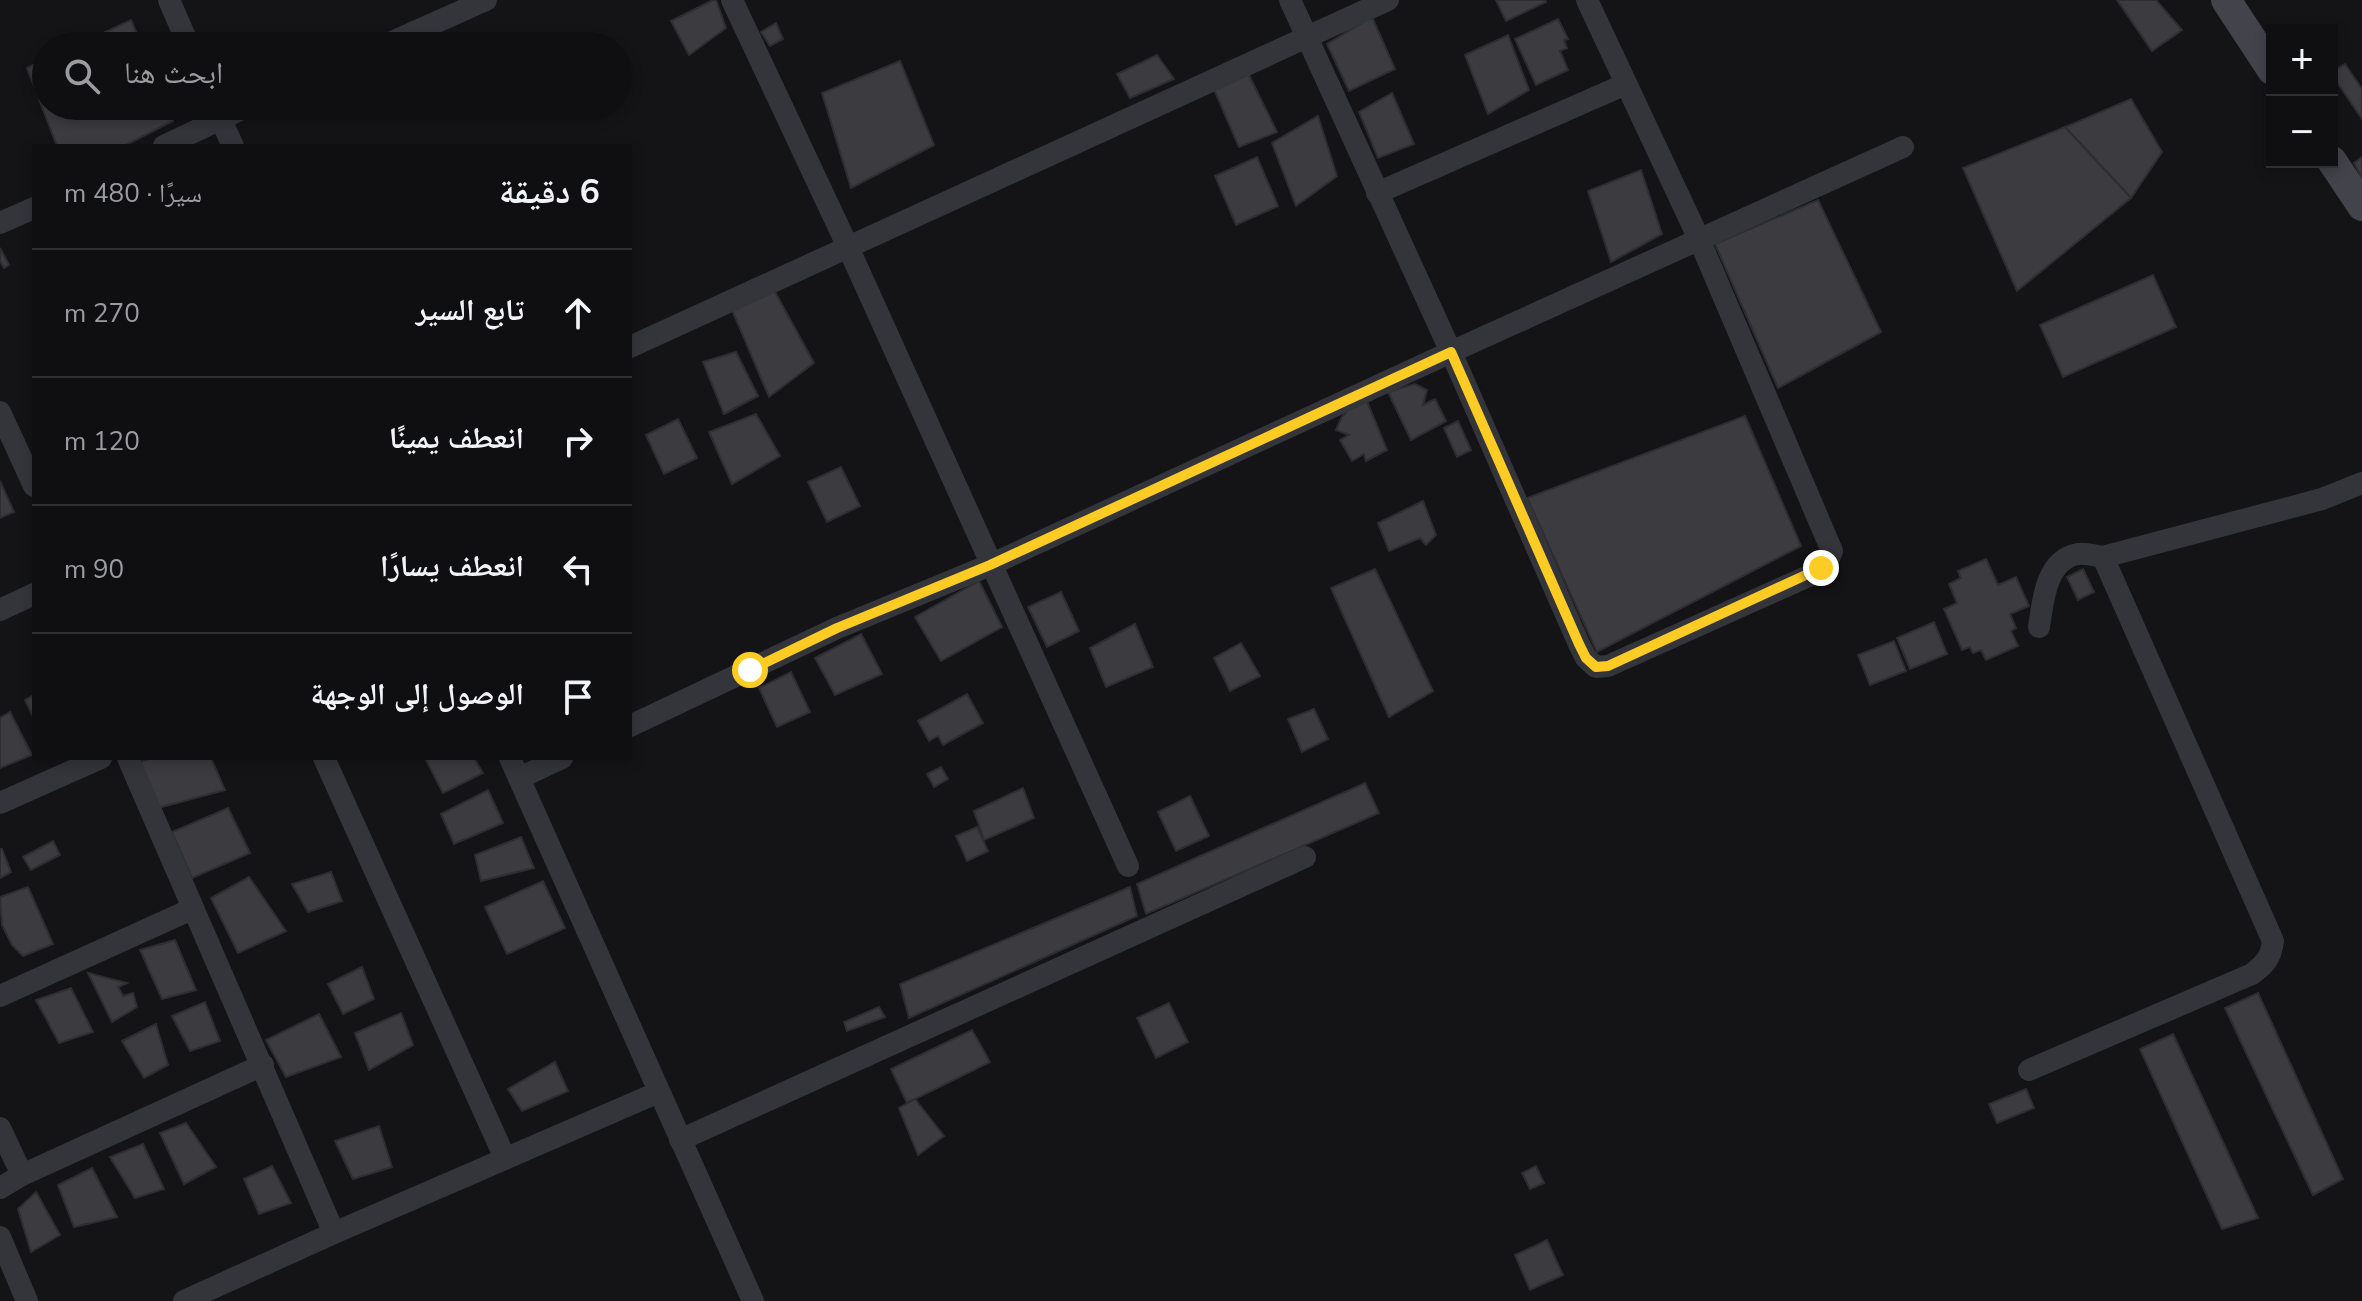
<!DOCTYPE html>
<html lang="ar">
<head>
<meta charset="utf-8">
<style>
	body { margin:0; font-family:"Nunito Sans","Noto Naskh Arabic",sans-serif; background:#1d1c1e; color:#f1f3f6; direction:rtl }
	.controls { position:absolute; right:24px; top:24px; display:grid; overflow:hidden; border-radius:0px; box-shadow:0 4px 12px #0003 }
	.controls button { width:72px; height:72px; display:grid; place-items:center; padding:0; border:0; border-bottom:2px solid #2f2e30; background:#0f0e10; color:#f1f3f6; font:40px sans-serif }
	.stop { position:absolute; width:24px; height:24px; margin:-18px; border:6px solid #fdcc24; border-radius:50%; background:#fff }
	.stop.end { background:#fdcc24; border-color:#fff; box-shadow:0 2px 8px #0008 }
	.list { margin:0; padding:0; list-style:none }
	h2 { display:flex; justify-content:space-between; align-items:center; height:104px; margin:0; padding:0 32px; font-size:34px }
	h2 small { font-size:26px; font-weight:400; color:#9b9c9f }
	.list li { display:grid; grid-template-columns:52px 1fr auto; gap:24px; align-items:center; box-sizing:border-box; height:128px; padding:0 32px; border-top:2px solid #2f2e30 }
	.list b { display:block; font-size:30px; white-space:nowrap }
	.list em { font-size:26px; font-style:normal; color:#9b9c9f }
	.icon { flex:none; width:44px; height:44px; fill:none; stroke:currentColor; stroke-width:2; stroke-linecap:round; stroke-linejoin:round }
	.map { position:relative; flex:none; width:2362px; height:1301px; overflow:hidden; direction:ltr }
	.search { position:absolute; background:#0f0e10; box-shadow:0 4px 12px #0003; left:32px; top:32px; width:600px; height:88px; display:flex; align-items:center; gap:20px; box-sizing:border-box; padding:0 28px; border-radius:44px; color:#9b9c9f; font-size:30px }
	.panel { position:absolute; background:#0f0e10; box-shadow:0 4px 12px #0003; left:32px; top:144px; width:600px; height:616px; border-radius:0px; direction:rtl }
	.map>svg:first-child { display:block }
	.building { fill:#3b3b40; stroke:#2e2d32; stroke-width:2 }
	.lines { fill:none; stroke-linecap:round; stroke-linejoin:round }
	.street { stroke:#34353b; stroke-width:22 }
	.secondary { stroke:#42434b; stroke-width:30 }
	.route { stroke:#fdcc24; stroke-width:10 }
</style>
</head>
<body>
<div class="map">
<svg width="2362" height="1301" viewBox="0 0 2362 1301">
	<rect width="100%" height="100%" fill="#141315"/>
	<!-- building -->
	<g class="building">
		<polygon points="713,0 716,0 726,28 689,55 671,21"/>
		<polygon points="1496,0 1545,0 1546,2 1506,21"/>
		<polygon points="2117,0 2156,0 2182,30 2152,51"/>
		<polygon points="1372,17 1395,69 1349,91 1327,44"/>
		<polygon points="1558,19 1568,39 1564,40 1567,48 1560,51 1568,70 1536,85 1515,39"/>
		<polygon points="131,20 142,46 75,46"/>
		<polygon points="776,23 783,39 770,46 761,32"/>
		<polygon points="1508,35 1529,90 1488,114 1465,55"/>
		<polygon points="1157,55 1174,79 1130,98 1117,74"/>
		<polygon points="46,59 46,106 167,106 173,121 124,146 57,146 27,68"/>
		<polygon points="900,61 934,145 851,188 822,93"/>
		<polygon points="2345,64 2362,89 2362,119 2332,75 2332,71"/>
		<polygon points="1246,69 1277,132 1239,147 1212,85"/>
		<polygon points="1392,93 1414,144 1378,158 1359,112"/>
		<polygon points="2131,99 2162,152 2131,198 2065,127"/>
		<polygon points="1318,116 1337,176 1296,206 1272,143"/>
		<polygon points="2065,127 2131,198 2017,291 1963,168"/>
		<polygon points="1257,157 1278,206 1236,225 1215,176"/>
		<polygon points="2362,157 2362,178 2354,163"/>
		<polygon points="1641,170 1662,234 1611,262 1588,191"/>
		<polygon points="1818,200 1881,332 1778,388 1715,244"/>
		<polygon points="0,248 9,265 4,268 0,261"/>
		<polygon points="2153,275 2176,327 2063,377 2040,325"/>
		<polygon points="774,290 814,363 769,397 732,310"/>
		<polygon points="736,352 758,396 724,414 703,362"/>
		<polygon points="1415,384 1427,390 1423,405 1435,399 1446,421 1411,440 1388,392"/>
		<polygon points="1366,399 1387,450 1366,461 1364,454 1352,461 1340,440 1349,435 1336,430 1342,417 1348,410"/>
		<polygon points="756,414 780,456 732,484 709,432"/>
		<polygon points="1745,416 1801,546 1597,652 1527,498"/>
		<polygon points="678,419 697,458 664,474 646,435"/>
		<polygon points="1458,421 1471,450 1457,457 1444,428"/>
		<polygon points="841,467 860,506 827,522 808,482"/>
		<polygon points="0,481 14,512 0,518"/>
		<polygon points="1423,501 1436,535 1426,545 1420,538 1389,551 1378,523"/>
		<polygon points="1986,559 1998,585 2016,577 2029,606 2010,614 2016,628 2011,631 2018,646 1986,660 1981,650 1973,653 1970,647 1962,650 1944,609 1957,603 1949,584 1961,578 1958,571"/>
		<polygon points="1375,569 1433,691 1389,717 1331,588"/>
		<polygon points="2083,569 2094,592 2078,600 2067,577"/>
		<polygon points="979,581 1002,627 941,661 915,617"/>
		<polygon points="1061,592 1079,631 1047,647 1028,607"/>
		<polygon points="1934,622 1947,654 1910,669 1897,638"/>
		<polygon points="1135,624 1153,667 1106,687 1090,648"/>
		<polygon points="861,634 882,674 835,695 815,658"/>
		<polygon points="1894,641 1906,671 1870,685 1858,655"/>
		<polygon points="1241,643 1260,676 1230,691 1214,658"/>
		<polygon points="791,672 810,712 777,727 759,688"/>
		<polygon points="967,694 983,723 943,745 938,736 929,741 918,721"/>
		<polygon points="34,695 34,719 25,700"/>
		<polygon points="1314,709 1328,739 1302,752 1288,719"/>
		<polygon points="10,712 32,755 0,768 0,718"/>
		<polygon points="151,758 211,758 225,790 158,808 138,763"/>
		<polygon points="425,758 474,758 483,773 443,793"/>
		<polygon points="941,767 948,779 934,787 927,774"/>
		<polygon points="1365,783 1379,813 1146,914 1137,884"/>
		<polygon points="1023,788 1034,818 984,840 974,811"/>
		<polygon points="488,790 503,823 454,844 441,814"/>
		<polygon points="1190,796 1209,836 1176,851 1158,812"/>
		<polygon points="228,808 250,853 192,878 172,832"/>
		<polygon points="977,827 988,851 967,861 956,836"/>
		<polygon points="521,837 534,868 481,881 475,855"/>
		<polygon points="53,841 60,855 31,870 23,857"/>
		<polygon points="0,849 2,849 11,872 0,878"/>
		<polygon points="331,872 342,901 308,912 292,884"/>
		<polygon points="249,877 286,931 238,953 211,898"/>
		<polygon points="543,881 565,928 507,954 485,907"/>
		<polygon points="28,887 53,944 23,956 12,945 2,925 0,897"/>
		<polygon points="1130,887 1137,916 909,1018 900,984"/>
		<polygon points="175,940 196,990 162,999 140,950"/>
		<polygon points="362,967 374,999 343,1014 328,984"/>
		<polygon points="88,973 127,983 118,987 123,996 133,993 137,1007 112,1022"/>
		<polygon points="71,988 93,1032 59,1043 36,1000"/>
		<polygon points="2258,993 2343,1179 2313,1195 2225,1008"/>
		<polygon points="205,1002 220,1041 190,1051 172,1016"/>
		<polygon points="1169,1003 1188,1042 1156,1058 1137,1018"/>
		<polygon points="879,1007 885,1017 847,1031 844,1022"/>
		<polygon points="401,1013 413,1045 369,1070 355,1033"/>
		<polygon points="319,1014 341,1057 286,1077 266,1040"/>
		<polygon points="156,1024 168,1065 144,1078 122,1041"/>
		<polygon points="972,1030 990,1062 907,1103 891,1069"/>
		<polygon points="2173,1034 2258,1218 2222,1229 2140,1049"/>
		<polygon points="555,1062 568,1091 522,1111 508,1089"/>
		<polygon points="2026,1089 2034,1108 1997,1123 1989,1104"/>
		<polygon points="915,1099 944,1136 918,1155 899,1108"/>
		<polygon points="186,1123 216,1167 184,1184 160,1133"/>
		<polygon points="379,1126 392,1167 353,1179 335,1141"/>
		<polygon points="143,1144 164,1189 135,1198 110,1157"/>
		<polygon points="272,1166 291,1203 259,1214 244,1179"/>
		<polygon points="1536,1166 1544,1183 1530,1189 1522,1173"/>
		<polygon points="92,1168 117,1217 74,1227 58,1185"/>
		<polygon points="36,1192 60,1235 31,1252 18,1209"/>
		<polygon points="1547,1240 1563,1275 1530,1290 1515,1255"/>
	</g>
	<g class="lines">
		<!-- street -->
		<g class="street">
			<polyline points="169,0 189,46"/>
			<polyline points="732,0 848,247 1128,866"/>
			<polyline points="1290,0 1451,352 1579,644 1586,658 1596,667 1608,666 1813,574 1828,561 1832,551 1699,239 1587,0"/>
			<polyline points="383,46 486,0"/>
			<polyline points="215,107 233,146"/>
			<polyline points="164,146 248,106"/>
			<polyline points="1377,193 1626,84"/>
			<polyline points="0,223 34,208"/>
			<polyline points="630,347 1388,0"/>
			<polyline points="0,412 34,486"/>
			<polyline points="0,610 34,594"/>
			<path d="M2039,627C2043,602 2045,560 2078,554C2086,553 2096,556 2103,557L2322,499L2362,483"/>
			<polyline points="630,726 837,628 990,565 1451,352 1903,147"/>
			<polyline points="128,758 334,1233"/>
			<polyline points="324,758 505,1158"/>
			<polyline points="510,758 753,1301"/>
			<polyline points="519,778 562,758"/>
			<polyline points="0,803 101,758"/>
			<polyline points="0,996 192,909"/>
			<path d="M2029,1070L2252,974C2265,964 2271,958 2273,941L2103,557"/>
			<polyline points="0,1128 22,1175"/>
			<polyline points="680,1140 1305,857"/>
			<polyline points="0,1188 22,1175 263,1065"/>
			<polyline points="0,1237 27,1301"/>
			<polyline points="184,1301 334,1233 659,1092"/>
		</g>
		<!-- secondary -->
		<g class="secondary">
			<polyline points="2226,0 2272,70"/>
			<polyline points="2332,161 2362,206"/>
		</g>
	</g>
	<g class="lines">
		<!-- route -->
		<polyline class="route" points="750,670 837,628 990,565 1451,352 1579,644 1586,658 1596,667 1608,666 1821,568"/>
	</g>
</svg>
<div class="controls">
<button>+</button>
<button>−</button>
</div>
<div class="stop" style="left:750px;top:670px"></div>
<div class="stop end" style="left:1821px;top:568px"></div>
<div class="search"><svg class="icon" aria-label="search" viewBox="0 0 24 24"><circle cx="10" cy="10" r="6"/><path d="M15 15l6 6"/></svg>ابحث هنا</div>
<section class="panel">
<h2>6 دقيقة<small>سيرًا · 480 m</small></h2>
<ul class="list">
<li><svg class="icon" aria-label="ahead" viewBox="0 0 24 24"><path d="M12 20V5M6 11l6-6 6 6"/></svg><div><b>تابع السير</b></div><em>270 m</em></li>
<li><svg class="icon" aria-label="right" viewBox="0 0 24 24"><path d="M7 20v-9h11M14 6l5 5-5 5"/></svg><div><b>انعطف يمينًا</b></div><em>120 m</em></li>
<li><svg class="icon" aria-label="left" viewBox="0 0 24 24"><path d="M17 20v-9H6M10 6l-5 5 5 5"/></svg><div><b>انعطف يسارًا</b></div><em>90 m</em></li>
<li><svg class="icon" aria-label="arrive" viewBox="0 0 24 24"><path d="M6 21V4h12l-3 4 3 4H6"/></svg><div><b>الوصول إلى الوجهة</b></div></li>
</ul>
</section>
</div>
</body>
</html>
